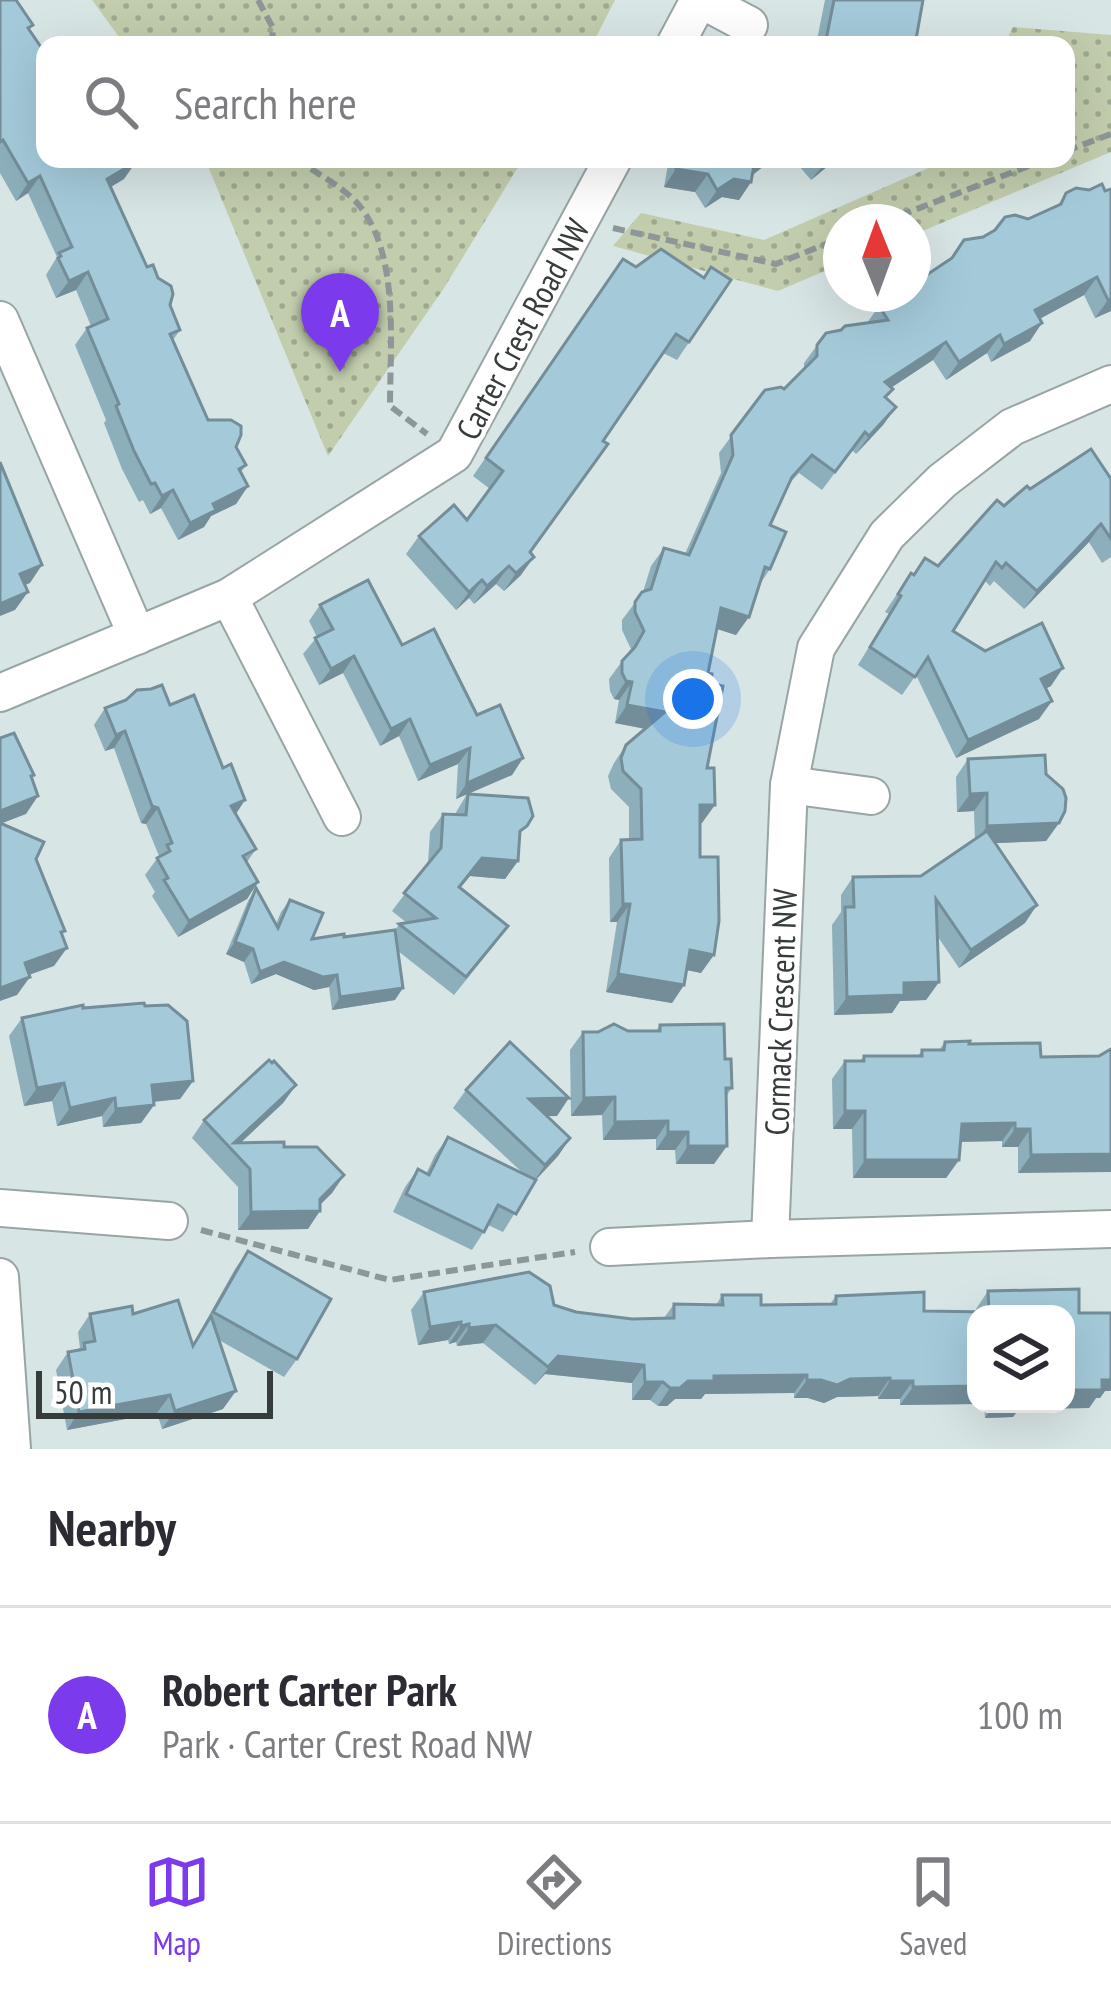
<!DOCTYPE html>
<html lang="en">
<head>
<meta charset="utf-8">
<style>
	body { margin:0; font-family:"PT Sans Narrow",sans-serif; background:#f2f2f3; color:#2b2b33 }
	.controls { position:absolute; right:36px; bottom:36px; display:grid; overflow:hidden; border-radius:24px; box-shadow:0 12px 48px #0002 }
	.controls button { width:108px; height:108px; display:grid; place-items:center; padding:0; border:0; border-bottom:3px solid #e1e1e2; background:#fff; color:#2b2b33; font:60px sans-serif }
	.compass { position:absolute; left:823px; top:204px; width:108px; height:108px; border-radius:50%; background:#fff; box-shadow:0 12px 48px #0002; rotate:359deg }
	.scale { position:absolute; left:36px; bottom:30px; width:237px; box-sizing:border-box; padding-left:12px; border:6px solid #363c3c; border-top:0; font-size:33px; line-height:42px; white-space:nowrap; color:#363c3c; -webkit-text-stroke:9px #fff; paint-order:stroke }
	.you { position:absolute; left:693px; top:699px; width:42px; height:42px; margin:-30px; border:9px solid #fff; border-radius:50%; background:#1a73e8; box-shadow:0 0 0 18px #1a73e833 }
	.badge { display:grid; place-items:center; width:78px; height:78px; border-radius:50%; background:#7c3aed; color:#fff; font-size:39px; font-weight:700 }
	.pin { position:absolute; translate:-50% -99px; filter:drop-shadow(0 3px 6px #0008) }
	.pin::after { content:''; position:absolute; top:63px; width:42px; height:36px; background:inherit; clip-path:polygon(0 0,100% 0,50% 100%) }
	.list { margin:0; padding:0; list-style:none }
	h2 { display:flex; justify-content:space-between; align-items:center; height:156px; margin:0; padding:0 48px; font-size:51px }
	h2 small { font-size:39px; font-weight:400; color:#7c7c81 }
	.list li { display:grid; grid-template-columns:78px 1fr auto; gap:36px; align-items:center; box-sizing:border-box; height:216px; padding:0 48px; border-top:3px solid #e1e1e2 }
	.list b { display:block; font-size:45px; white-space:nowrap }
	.list p { margin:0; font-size:39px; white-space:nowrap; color:#7c7c81 }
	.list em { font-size:39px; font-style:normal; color:#7c7c81 }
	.icon { flex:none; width:66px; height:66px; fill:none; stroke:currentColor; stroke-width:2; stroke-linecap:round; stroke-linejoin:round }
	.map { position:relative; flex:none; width:1111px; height:1449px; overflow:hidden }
	.search { position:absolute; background:#fff; box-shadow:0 12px 48px #0002; left:36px; right:36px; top:36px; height:132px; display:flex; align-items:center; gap:30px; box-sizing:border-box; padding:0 42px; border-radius:24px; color:#7c7c81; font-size:45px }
	.sheet { height:372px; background:#fff }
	nav { display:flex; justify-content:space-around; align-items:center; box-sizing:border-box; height:168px; border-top:3px solid #e1e1e2; background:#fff; font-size:33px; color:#7c7c81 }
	nav a { display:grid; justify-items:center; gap:6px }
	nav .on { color:#7c3aed }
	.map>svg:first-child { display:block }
	.grass { fill:url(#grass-dots) }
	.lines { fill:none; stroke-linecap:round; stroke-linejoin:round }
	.minor-casing { stroke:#98a5a5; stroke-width:40 }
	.path { stroke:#8d9797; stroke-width:6; stroke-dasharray:12 6; stroke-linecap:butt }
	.minor { stroke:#fff; stroke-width:36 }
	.wall { fill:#8daebb }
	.shaded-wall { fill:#738d99 }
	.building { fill:#a4cada; stroke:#738d99; stroke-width:3 }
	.labels { text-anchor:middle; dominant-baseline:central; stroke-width:9; stroke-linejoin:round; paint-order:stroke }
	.street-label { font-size:33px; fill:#363c3c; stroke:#fff }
</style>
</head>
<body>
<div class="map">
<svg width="1111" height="1449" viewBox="0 0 1111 1449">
	<defs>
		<pattern id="grass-dots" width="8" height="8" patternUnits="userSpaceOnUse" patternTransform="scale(3)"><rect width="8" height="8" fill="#c2cdad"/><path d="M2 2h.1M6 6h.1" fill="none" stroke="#9ea88e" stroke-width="1.8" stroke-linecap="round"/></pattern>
	</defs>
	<rect width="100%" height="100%" fill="#d7e5e4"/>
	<!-- grass -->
	<g class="grass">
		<polygon points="92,0 615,0 592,45 125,45"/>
		<polygon points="1013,27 1111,35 1111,152 913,235 913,222 841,222 841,264 778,291 613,246 641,213 764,240 940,163 943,159 1066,159 1066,45 1004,45"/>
		<polygon points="205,159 523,159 444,288 328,456"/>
	</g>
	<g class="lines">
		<!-- minor casing -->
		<g class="minor-casing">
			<g id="minor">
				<polyline points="702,0 749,25"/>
				<polyline points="675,45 699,0"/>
				<polyline points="0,320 137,636"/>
				<polyline points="1111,384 1012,427 942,481 887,535 816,648 789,785 770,1239 1111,1229"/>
				<polyline points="229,597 342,817"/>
				<polyline points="0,693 229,597 454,454 613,159"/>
				<polyline points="789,785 871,796"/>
				<polyline points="0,1208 169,1221"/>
				<polyline points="609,1247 770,1239"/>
				<polyline points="0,1277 12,1449"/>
			</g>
		</g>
		<!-- path -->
		<g class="path">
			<polyline points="258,0 273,28 272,45"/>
			<polyline points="1066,151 1111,134"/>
			<path d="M296,159C316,173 342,186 358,204C400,253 390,344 390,406L427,434"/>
			<polyline points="883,222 1047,159"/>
			<polyline points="613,228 776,264 841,238"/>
			<polyline points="201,1230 390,1280 575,1252"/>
		</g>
		<!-- minor -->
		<use href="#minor" class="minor"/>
	</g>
	<!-- wall -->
	<g class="wall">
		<polygon points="0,0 29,30 124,179 111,187 147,267 170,305 180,330 173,340 208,420 236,447 246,465 241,472 248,486 236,504 211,516 204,527 178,540 161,508 150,514 143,500 139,502 122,469 104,423 106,420 75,345 87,328 91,326 76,290 56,298 46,275 57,257 28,193 16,201 0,173"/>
		<polygon points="825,0 923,0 915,45 816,45"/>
		<polygon points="669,159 773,159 753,175 751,182 739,200 722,197 705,208 695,192 664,187"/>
		<polygon points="793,159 850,159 846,165 828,166 811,180"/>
		<polygon points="1076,188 1111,311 1095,318 1084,295 1040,318 1030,341 991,362 987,353 946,380 933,360 891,388 886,398 896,407 883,425 856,454 852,450 822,490 799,473 788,485 770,525 770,569 760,584 736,635 717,629 708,673 711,683 707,768 702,823 700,823 701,973 687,970 684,985 672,1003 606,992 617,922 610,922 609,858 621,840 629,840 629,807 611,789 608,776 614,763 626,745 645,729 615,723 619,700 614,699 610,691 609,679 631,649 622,630 622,620 643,592 651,566 664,548 685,554 721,473 719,453 765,390 784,389 804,369 804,363 826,333 867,323 879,306 886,302 891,294 913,294 983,237 1058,205 1066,193"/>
		<polygon points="623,259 636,267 731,280 677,360 663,353 530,553 521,575 504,591 496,584 474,604 469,598 456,610 406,554 419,536 467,520 490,489 473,476"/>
		<polygon points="1111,479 1111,557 1102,563 1089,542 1024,609 994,581 990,586 985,581 953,631 1051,686 1046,688 1039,719 956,758 916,675 902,695 858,665 889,614 885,612 911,573 913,575 938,566 1004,506 1030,489"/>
		<polygon points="320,605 402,645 523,758 512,775 468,794 519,837 518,861 505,879 470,876 460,888 495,944 454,995 398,951 395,1000 332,1010 329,987 314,990 276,974 251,984 244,962 226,954 248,901 256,888 276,924 281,912 290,900 312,939 344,937 395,931 399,924 407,923 392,911 428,863 430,832 443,814 455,814 467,794 456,799 458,764 418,781 399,736 380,746 343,673 319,685 303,654 317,637 309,621"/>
		<polygon points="170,705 256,849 247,862 258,882 247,899 178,937 152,896 155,892 145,875 159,856 146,824 141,823 114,748 105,751 94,725 105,708"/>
		<polygon points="968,759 1046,774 1059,823 1046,841 995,843 1025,923 959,968 938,937 939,982 926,1000 900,1001 892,1013 834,1015 832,925 841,912 841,895 853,877 921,876 975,840 974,811 957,812 956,777"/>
		<polygon points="145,1006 193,1081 180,1099 153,1102 154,1105 141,1123 103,1127 102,1116 57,1126 52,1101 24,1106 9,1036 22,1018 83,1008"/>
		<polygon points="660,1025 725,1059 732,1088 726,1096 714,1164 676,1164 675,1150 656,1150 656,1139 603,1140 602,1115 571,1116 570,1050 583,1032 656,1031"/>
		<polygon points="945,1042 969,1044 1041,1057 1099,1056 1111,1049 1018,1173 1018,1147 1002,1147 1002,1141 960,1142 959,1160 946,1178 853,1178 852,1129 833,1129 832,1079 845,1061 860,1061 864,1056 918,1056 922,1050 939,1050"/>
		<polygon points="296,1085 283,1103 241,1142 284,1147 344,1175 332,1193 320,1204 308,1229 238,1230 238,1187 192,1138 204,1120"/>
		<polygon points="466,1090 557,1116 548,1116 570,1138 558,1156 535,1180 503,1232 488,1225 472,1250 393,1212 405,1187 418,1169 426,1174 435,1155 448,1137 524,1174 453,1108"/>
		<polygon points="248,1251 297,1359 284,1377 219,1340 223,1409 162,1429 157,1413 67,1430 56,1370 68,1352 80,1348 78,1332 90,1314 193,1344 235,1269"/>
		<polygon points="988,1291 1079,1313 1105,1391 1100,1398 1096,1398 1089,1408 1022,1409 1018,1410 1013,1417 985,1418 984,1404 1066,1404 976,1314 976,1404 900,1405 900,1399 878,1399 878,1396 837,1397 824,1403 808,1398 794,1398 794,1393 705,1394 701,1399 675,1399 667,1406 658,1406 650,1400 632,1400 632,1383 545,1374 535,1385 483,1343 457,1346 456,1342 449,1344 448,1340 418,1345 411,1310 424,1292 554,1305 576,1312 632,1319 664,1318 674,1304 716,1305 722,1295 761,1305 830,1304 836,1296 924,1311 976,1312 976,1309"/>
	</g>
	<!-- shaded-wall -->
	<g class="shaded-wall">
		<polygon points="762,159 773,159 744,181 751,182 739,200 722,197 705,208 717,190"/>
		<polygon points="828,159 850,159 846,165 828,166 811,180"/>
		<polygon points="136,162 124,179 95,196 107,179"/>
		<polygon points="676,169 708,174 695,192 664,187"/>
		<polygon points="40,176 28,193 16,201 28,183"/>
		<polygon points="88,272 76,290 56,298 69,281"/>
		<polygon points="1097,277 1084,295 1023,328 1035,310"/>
		<polygon points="1111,299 1111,311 1095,318 1108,300"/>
		<polygon points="1042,323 1030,341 991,362 1004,344"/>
		<polygon points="1000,335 987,353 946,380 959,362"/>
		<polygon points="946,342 933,360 872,400 885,382"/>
		<polygon points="896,407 883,425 856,454 869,436"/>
		<polygon points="248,486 236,504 211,516 204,527 178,540 190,523 213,504"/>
		<polygon points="173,490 161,508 150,514 162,496"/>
		<polygon points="1101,524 1089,542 1024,609 1037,591"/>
		<polygon points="534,557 521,575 504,591 516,573"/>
		<polygon points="42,565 30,583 8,592 20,574"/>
		<polygon points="509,566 496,584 474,604 487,586"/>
		<polygon points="482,580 469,598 456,610 469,592"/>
		<polygon points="28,592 15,610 0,616 0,604"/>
		<polygon points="721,608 749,617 736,635 708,626"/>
		<polygon points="354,656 343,673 319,685 331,669"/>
		<polygon points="1063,668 1051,686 1029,697 1041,679"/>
		<polygon points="626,681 632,682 619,700 614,699"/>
		<polygon points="1052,701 1039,719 956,758 968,740"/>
		<polygon points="627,705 665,712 652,730 615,723"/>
		<polygon points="410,719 399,736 380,746 391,729"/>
		<polygon points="125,731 114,748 105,751 116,735"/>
		<polygon points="470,748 458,764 418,781 430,765"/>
		<polygon points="523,758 512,775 456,799 467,783"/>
		<polygon points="987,793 974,811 957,812 970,794"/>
		<polygon points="38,796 26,814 0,824 0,811"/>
		<polygon points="245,800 234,817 231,806"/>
		<polygon points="700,805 715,805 702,823 687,823"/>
		<polygon points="152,806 158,808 146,824 141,823"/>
		<polygon points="1059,823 1046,841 975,844 987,826"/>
		<polygon points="482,858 518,861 505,879 470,876 446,905"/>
		<polygon points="258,882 247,899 178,937 189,921"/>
		<polygon points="623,904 630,904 617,922 610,922"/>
		<polygon points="1037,905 1025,923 959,968 971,950"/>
		<polygon points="235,942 253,949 244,962 226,954"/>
		<polygon points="67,948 54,966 12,981 25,963"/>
		<polygon points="690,950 714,955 701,973 677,968"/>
		<polygon points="284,962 337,975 329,987 314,990 276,974 251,984 260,972"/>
		<polygon points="618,974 684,985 672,1003 606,992"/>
		<polygon points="30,977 17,995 0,1001 0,988"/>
		<polygon points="939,982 926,1000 900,1001 892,1013 834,1015 847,997 904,983"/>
		<polygon points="403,988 395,1000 332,1010 340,997"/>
		<polygon points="193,1081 180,1099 139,1103 152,1085"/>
		<polygon points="64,1083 52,1101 24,1106 37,1088"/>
		<polygon points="296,1085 283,1103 233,1150 234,1143"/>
		<polygon points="615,1097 602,1115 571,1116 584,1098"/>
		<polygon points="115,1098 102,1116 57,1126 70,1108"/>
		<polygon points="569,1098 557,1116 517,1117 529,1099"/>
		<polygon points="154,1105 141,1123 103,1127 116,1109"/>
		<polygon points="845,1111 865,1111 852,1129 833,1129"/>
		<polygon points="668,1121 656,1139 603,1140 615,1122"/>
		<polygon points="1015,1123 1002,1141 949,1142 962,1124"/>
		<polygon points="1015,1129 1030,1129 1018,1147 1002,1147"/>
		<polygon points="668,1132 688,1132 675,1150 656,1150"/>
		<polygon points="570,1138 558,1156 533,1183 545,1165"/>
		<polygon points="688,1146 727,1146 714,1164 676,1164"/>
		<polygon points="1111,1154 1111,1172 1018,1173 1031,1155"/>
		<polygon points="865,1160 959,1160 946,1178 853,1178"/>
		<polygon points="344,1175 332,1193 314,1211 320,1211 308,1229 238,1230 251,1212 320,1199"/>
		<polygon points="461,1322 448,1340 418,1345 430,1327"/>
		<polygon points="469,1324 456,1342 449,1344 461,1326"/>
		<polygon points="496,1325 483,1343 457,1346 469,1328"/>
		<polygon points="558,1356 644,1365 632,1383 545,1374 535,1385"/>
		<polygon points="807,1375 794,1393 705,1394 701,1399 675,1399 667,1406 658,1406 670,1388 688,1381 714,1376"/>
		<polygon points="1111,1376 1111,1391 1105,1391 1100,1398 1096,1398 1089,1408 1022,1409 1018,1410 1013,1417 985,1418 994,1404 1066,1404 1066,1390"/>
		<polygon points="890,1378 878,1396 837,1397 824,1403 808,1398 794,1398 807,1380"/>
		<polygon points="890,1381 913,1381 900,1399 878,1399"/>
		<polygon points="645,1382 663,1382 650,1400 632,1400"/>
		<polygon points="976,1386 976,1404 900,1405 913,1387"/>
		<polygon points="236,1391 223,1409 162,1429 175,1411"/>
		<polygon points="170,1395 157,1413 67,1430 79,1412"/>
	</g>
	<!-- building -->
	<g class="building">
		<polygon points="0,0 16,0 33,25 28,28 45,53 45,159 135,159 136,162 107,179 147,267 153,265 158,278 171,286 173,294 170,305 180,330 170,334 208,420 231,420 241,426 241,435 236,447 246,465 239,469 248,486 213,504 216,510 190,523 173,490 162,496 155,483 151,484 134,451 116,406 119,404 87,328 108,319 88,272 69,281 58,258 61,256 59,253 72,247 40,176 28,183 3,140 0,142"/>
		<polygon points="834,0 923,0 915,45 825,45"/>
		<polygon points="678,159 762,159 754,165 751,182 734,179 717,190 708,174 676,169"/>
		<polygon points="1102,184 1105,191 1111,189 1111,299 1108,300 1097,277 1035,310 1042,323 1004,344 1000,335 959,362 946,342 885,382 893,389 885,397 896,407 869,436 865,432 835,472 812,455 792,477 770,525 786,532 770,569 765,567 749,617 721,608 708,673 712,674 711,683 723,686 707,768 714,768 715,805 700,805 700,857 718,857 719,921 714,955 690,950 684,985 618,974 630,904 623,904 621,840 642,839 641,789 623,771 621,758 626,745 665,712 627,705 632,682 626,681 622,673 622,661 635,647 644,631 635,612 635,602 642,592 651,589 664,548 689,555 733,455 731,435 765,390 781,387 784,389 817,356 817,345 826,333 841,330 845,326 888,320 879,306 898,294 913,294 913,284 952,258 964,240 983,237 995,230 1005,217 1015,215 1028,219 1061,204 1066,193 1076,188 1089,190"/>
		<polygon points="661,249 704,278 711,267 731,280 689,342 676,334 603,441 608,444 530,552 534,557 516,573 509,566 487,586 482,580 469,592 419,536 454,505 467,520 503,471 486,458 623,259 636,267"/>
		<polygon points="1091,449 1111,479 1111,539 1101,524 1037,591 1006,563 1002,568 996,562 953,631 985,651 1042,623 1063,668 1041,679 1052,701 968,740 928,657 915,677 870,647 901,596 898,594 911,573 914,575 925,558 938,566 997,500 1004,506 1027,486 1030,489"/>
		<polygon points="0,462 42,565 20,574 28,592 0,604"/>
		<polygon points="368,580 402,645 434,629 477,715 500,705 523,758 467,783 470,748 430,765 410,719 391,729 354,656 331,669 315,638 333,629 320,605"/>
		<polygon points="162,685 170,705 194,695 223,768 231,764 245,800 231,806 256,849 243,856 258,882 189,921 164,880 168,878 157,858 170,851 167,845 172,843 158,808 152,806 125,731 116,735 105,708 126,700 137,690 151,689"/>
		<polygon points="14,733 34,775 31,776 38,796 0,811 0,738"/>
		<polygon points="1045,755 1046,774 1063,789 1066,798 1065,811 1059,823 987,826 987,793 970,794 968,759"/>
		<polygon points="468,794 528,798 533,816 527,826 520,831 518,861 482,858 459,887 508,926 466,977 399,924 436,918 404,893 441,848 443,814 466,815"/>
		<polygon points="0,823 44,842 36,859 65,931 61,932 67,948 25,963 30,977 0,988"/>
		<polygon points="987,831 1037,905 971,950 936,899 939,982 904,983 904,995 847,997 845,907 854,907 853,877 921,876"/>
		<polygon points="256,888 278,928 290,900 323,913 312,939 344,934 344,937 395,930 403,988 340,997 337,975 323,977 284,962 260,972 253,949 235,942"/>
		<polygon points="144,1003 145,1006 168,1005 187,1021 193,1081 152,1085 154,1105 116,1109 115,1098 70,1108 64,1083 37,1088 22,1018 83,1005 83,1008"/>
		<polygon points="614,1024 628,1031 660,1031 660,1025 724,1024 725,1059 731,1059 732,1088 726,1088 727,1146 688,1146 688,1132 668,1132 668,1121 615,1122 615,1097 584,1098 583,1032 598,1032"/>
		<polygon points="970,1041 969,1044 1040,1043 1041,1057 1099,1056 1111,1049 1111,1154 1031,1155 1030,1129 1015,1129 1015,1123 962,1124 959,1160 865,1160 865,1111 845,1111 845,1061 864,1061 864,1056 922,1056 922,1050 944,1050 945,1042"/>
		<polygon points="510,1042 569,1098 529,1099 570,1138 545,1165 466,1090"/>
		<polygon points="269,1060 272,1063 274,1061 296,1085 234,1143 284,1142 284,1147 317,1147 344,1175 320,1199 320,1211 251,1212 250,1169 204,1120"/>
		<polygon points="448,1137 536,1180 516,1214 498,1205 484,1232 406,1194 418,1169 429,1175"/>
		<polygon points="248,1251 331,1299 297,1359 213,1312"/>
		<polygon points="529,1272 550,1286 554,1305 576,1312 632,1319 674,1318 674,1304 723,1305 722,1295 761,1295 761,1305 836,1304 836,1296 924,1292 924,1311 989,1312 988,1291 1079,1289 1079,1313 1111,1313 1111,1380 1102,1380 1102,1390 1066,1390 1066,1314 976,1314 976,1386 913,1387 913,1381 890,1381 890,1378 850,1379 837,1385 821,1380 807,1380 807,1375 714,1376 714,1381 688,1381 680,1388 670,1388 663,1382 645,1382 644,1365 558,1356 548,1367 496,1325 469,1328 469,1324 461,1326 461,1322 430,1327 424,1292"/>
		<polygon points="178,1300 193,1346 211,1316 236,1391 175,1411 170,1395 79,1412 68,1352 85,1349 84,1343 95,1341 90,1314 132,1306 133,1314"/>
	</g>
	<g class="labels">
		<!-- street labels -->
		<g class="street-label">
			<text transform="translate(522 329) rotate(-62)">Carter Crest Road NW</text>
			<text transform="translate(780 1012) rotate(-88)">Cormack Crescent NW</text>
		</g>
	</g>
</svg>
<div class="controls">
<button><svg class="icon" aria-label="layers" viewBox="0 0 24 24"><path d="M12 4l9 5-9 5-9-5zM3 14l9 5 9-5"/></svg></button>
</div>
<svg class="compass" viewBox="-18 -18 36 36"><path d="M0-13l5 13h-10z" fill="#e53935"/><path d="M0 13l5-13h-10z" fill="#7c7c81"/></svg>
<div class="scale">50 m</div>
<div class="you"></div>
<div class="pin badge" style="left:340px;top:372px">A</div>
<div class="search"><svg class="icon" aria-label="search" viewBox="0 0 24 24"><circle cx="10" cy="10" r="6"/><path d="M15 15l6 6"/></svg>Search here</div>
</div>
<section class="sheet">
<h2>Nearby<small></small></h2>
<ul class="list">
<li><span class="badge">A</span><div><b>Robert Carter Park</b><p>Park · Carter Crest Road NW</p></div><em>100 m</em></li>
</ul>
</section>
<nav>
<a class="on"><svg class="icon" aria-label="map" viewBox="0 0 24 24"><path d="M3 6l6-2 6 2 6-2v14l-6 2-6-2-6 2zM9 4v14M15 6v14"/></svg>Map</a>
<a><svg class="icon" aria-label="directions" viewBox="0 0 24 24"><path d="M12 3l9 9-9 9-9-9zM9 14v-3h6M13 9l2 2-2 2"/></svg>Directions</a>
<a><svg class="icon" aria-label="saved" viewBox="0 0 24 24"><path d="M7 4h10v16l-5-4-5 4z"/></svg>Saved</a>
</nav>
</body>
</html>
